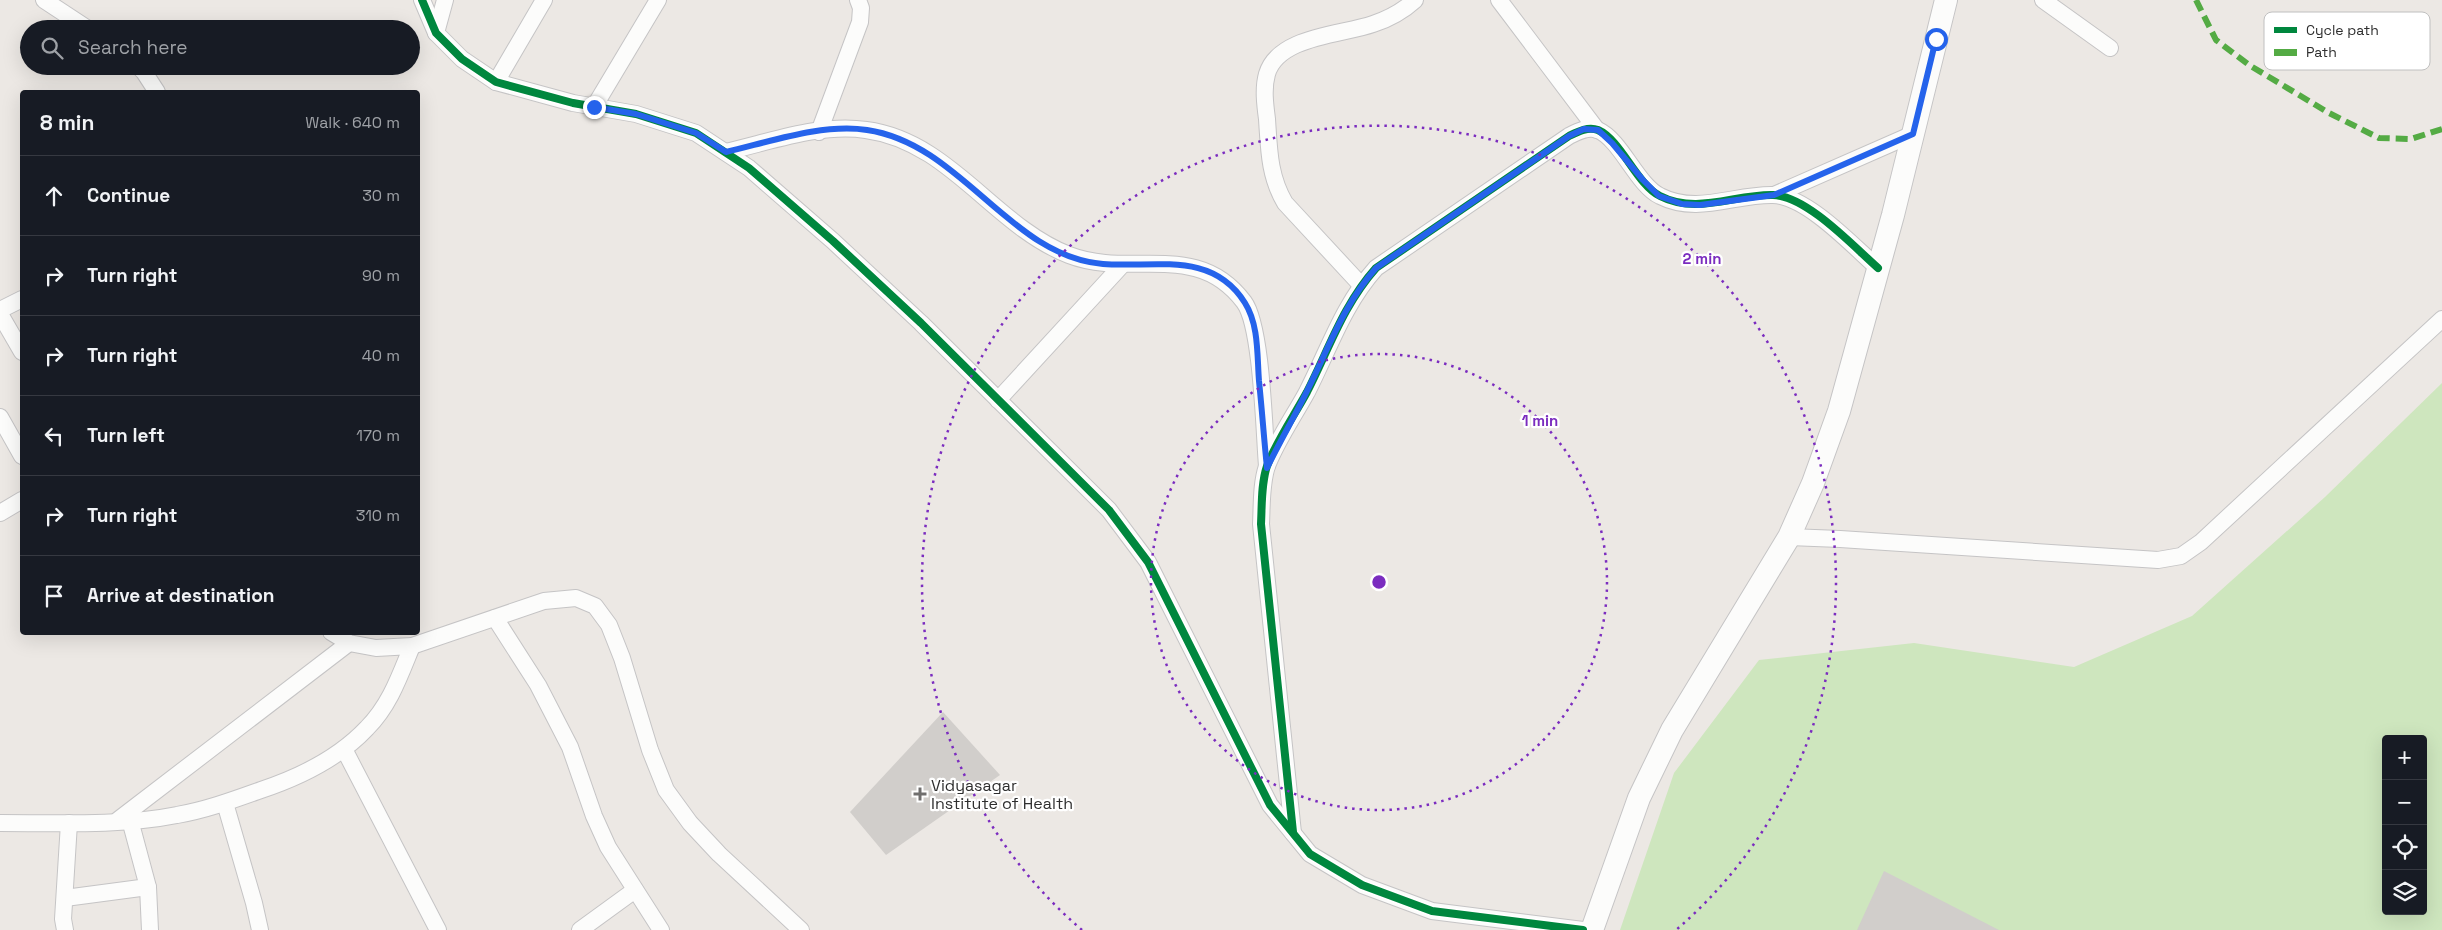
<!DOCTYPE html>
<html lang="en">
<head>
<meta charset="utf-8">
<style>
	body { margin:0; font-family:"Space Grotesk",sans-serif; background:#242831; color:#f1f3f6 }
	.controls { position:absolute; right:15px; bottom:15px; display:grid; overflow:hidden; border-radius:5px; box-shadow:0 5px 20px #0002 }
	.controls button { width:45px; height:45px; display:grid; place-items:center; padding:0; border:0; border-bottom:1px solid #363941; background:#171b24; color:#f1f3f6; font:25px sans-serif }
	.stop { position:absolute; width:15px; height:15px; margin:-11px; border:4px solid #2563eb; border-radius:50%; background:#fff }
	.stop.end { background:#2563eb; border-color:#fff; box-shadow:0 1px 5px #0008 }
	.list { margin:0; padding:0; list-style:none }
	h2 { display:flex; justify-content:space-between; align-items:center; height:65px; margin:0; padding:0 20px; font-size:21px }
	h2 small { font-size:16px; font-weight:400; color:#9ea1a6 }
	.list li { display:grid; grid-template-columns:32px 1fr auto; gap:15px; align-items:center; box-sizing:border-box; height:80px; padding:0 20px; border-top:1px solid #363941 }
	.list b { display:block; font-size:19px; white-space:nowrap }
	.list em { font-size:16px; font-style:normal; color:#9ea1a6 }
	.icon { flex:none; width:28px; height:28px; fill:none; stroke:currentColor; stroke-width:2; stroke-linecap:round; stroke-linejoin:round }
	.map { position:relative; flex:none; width:2442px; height:930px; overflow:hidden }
	.search { position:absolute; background:#171b24; box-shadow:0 5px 20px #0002; left:20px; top:20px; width:400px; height:55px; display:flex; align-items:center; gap:12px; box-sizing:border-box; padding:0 18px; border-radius:28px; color:#9ea1a6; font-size:19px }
	.panel { position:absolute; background:#171b24; box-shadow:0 5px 20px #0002; left:20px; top:90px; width:400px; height:545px; border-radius:5px }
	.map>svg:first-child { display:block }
	.green { fill:#cee6be; fill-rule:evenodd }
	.building { fill:#d1cecb }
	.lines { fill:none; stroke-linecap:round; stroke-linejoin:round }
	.minor-casing { stroke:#c5c4c5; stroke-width:18 }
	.secondary-casing { stroke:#c5c4c5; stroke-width:24 }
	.minor { stroke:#fcfcfb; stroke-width:16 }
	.secondary { stroke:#fcfcfb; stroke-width:22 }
	.quiet { stroke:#54ab44; stroke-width:6; stroke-dasharray:12 6; stroke-linecap:butt }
	.cycleway-casing { stroke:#fff; stroke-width:11 }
	.cycleway { stroke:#00873e; stroke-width:8 }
	.route { stroke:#2563eb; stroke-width:6 }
	.ring { fill:none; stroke:#7b2cbf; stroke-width:2.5; stroke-dasharray:2.5 5 }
	.poi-dot { fill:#706f6e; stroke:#fff; stroke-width:2 }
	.labels { text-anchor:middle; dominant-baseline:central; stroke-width:4.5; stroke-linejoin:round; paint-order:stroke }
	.poi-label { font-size:16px; fill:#2e2e2e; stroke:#fff; text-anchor:start }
	.key { fill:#fff; stroke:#c0c0c0; stroke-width:1 }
	.key-label { font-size:14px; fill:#2e2e2e }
	.centre { fill:#7b2cbf; stroke:#fff; stroke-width:2.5 }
	.ring-label { font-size:15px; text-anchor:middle; font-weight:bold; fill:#7b2cbf; stroke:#fff; stroke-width:4.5; stroke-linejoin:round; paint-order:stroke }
</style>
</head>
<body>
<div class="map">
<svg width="2442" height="930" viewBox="0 0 2442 930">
	<rect width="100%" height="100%" fill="#ece8e4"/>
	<!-- green -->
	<path class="green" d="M2442,383V930H1620L1674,773L1759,660L1914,643L2074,667L2192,616L2325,497ZM2386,739H2423V911H2386Z"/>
	<!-- building -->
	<g class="building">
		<polygon points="943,712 1000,775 886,855 850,812"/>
		<polygon points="1884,871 1999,930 1857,930"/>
	</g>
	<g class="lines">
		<!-- minor casing -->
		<g class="minor-casing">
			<g id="minor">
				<polyline points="44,0 88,29"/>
				<polyline points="422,0 436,33 462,59 496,82 573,103 636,114 696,133 749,168 833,241 921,323 1109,510 1148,562 1270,805 1310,854 1362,885 1432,911 1583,930"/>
				<polyline points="1499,0 1597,130"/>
				<polyline points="2043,0 2110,48"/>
				<polyline points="436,33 445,0"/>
				<polyline points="138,66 144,72 157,92"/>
				<polyline points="496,82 544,0"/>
				<polyline points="594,107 658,0"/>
				<polyline points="819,132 860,22 861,8 858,0"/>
				<path d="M725,152C770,142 820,123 866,130C950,141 994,226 1069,255C1131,279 1197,239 1244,302C1262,326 1264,431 1267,466"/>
				<polyline points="1774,195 1913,134"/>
				<path d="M1361,285L1285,203C1269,176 1269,149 1267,119C1265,104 1263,88 1267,74C1278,36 1342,35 1373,24C1388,19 1403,11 1415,0"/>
				<polyline points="0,310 22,299"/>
				<polyline points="0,314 22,352"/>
				<polyline points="998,400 1123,264"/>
				<polyline points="0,417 22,456"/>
				<polyline points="0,513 22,500"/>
				<polyline points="1789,537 1840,539 2158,560 2181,556 2201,542 2442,319"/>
				<polyline points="495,618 538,685 570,747 594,816 608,847 661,930"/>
				<polyline points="331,632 349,643 376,648 412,646 544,601 576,598 595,606 609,625 622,658 650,750 666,790 690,823 719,854 801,930"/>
				<polyline points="344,749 438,930"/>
				<polyline points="225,803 254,903 260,930"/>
				<polyline points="118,820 349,643"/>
				<polyline points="130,820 148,887 150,930"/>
				<path d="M0,823C55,823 123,826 177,815C206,810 233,800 261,790C300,777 338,759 367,728C390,705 400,675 412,646"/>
				<path d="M1293,833L1261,524C1262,505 1261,484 1267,466C1277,440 1294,416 1307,392C1329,349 1343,305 1376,268L1569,136C1577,132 1588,126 1598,130C1621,140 1637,185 1660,196C1697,215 1735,194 1773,195C1807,196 1853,246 1878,268"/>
				<polyline points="65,898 148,887"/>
				<polyline points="65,930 63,919 69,823"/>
				<polyline points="580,930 635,890"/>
			</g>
		</g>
		<!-- secondary casing -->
		<g class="secondary-casing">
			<polyline id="secondary" points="1592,930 1639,798 1672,730 1789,537 1813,483 1839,411 1893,215 1946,0"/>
		</g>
		<!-- minor -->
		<use href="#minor" class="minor"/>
		<!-- secondary -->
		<use href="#secondary" class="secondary"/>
		<!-- quiet -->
		<polyline class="quiet" points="2196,0 2216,40 2249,65 2329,113 2379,138 2411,139 2442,129"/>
		<!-- cycleway casing -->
		<g class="cycleway-casing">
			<g id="cycleway">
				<polyline points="422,0 436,33 462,59 496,82 573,103 636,114 696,133 749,168 833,241 921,323 1109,510 1148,562 1270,805 1310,854 1362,885 1432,911 1583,930"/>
				<path d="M1293,832L1261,524C1262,505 1261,484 1267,466C1277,440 1294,416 1307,392C1329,349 1343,305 1376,268L1569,136C1577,132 1588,126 1598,130C1621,140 1637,185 1660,196C1697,215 1735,194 1773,195C1807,196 1853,246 1878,268"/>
			</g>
		</g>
		<!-- cycleway -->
		<use href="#cycleway" class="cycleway"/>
	</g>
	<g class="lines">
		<!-- route -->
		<path class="route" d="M594,107L636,114L696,133L726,152C769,142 823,123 867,130C962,144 1009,256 1103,264C1154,268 1212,250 1245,303C1259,325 1257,356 1259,381C1262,410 1264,439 1267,468C1280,441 1295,416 1308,389C1329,347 1344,304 1376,268L1569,136L1584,129L1598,130L1612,143L1643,180L1659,196L1682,204L1700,205L1774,195L1913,134L1936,39"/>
	</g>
	<!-- distance rings -->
	<g class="ring">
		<circle cx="1379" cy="582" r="228"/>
		<path d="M1082 930A457 457 0 1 1 1676 930"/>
	</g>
	<!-- markers -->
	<path class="poi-dot" d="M917.5 786.5h5v5h5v5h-5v5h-5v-5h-5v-5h5z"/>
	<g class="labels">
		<!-- poi labels -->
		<g class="poi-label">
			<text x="931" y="785">Vidyasagar<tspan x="931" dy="18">Institute of Health</tspan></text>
		</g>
	</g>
	<!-- legend -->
	<rect x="2264" y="12" width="166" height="58" rx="8" class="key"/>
	<rect x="2274" y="27" width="23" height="6" fill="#00873e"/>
	<rect x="2274" y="49" width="23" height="7" fill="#54ab44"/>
	<g class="key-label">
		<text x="2306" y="35">Cycle path</text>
		<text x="2306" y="57">Path</text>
	</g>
	<circle cx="1379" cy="582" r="8" class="centre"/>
	<g class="ring-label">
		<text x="1702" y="264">2 min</text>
		<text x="1540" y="426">1 min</text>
	</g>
</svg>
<div class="controls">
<button>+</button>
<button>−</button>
<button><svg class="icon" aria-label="locate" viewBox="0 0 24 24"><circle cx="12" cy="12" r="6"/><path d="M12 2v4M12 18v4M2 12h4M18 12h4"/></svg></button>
<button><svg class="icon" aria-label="layers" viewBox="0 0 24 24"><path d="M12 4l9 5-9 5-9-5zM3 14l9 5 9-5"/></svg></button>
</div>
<div class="stop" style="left:1936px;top:39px"></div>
<div class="stop end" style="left:594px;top:107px"></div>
<div class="search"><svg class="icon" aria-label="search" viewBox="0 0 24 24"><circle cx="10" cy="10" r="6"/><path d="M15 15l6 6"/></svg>Search here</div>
<section class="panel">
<h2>8 min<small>Walk · 640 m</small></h2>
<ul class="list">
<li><svg class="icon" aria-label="ahead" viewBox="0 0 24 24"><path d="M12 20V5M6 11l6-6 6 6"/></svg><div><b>Continue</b></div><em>30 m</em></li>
<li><svg class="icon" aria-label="right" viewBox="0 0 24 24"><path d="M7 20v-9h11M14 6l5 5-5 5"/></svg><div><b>Turn right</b></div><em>90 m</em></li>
<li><svg class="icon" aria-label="right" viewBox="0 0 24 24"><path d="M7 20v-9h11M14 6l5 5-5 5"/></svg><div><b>Turn right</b></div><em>40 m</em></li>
<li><svg class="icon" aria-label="left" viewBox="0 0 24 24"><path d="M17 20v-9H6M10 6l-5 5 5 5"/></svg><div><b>Turn left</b></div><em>170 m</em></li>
<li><svg class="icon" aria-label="right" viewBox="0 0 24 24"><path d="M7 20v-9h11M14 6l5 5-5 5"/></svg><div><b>Turn right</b></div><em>310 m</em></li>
<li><svg class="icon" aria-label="arrive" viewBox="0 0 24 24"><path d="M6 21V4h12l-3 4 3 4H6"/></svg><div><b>Arrive at destination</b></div></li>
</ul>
</section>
</div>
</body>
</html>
